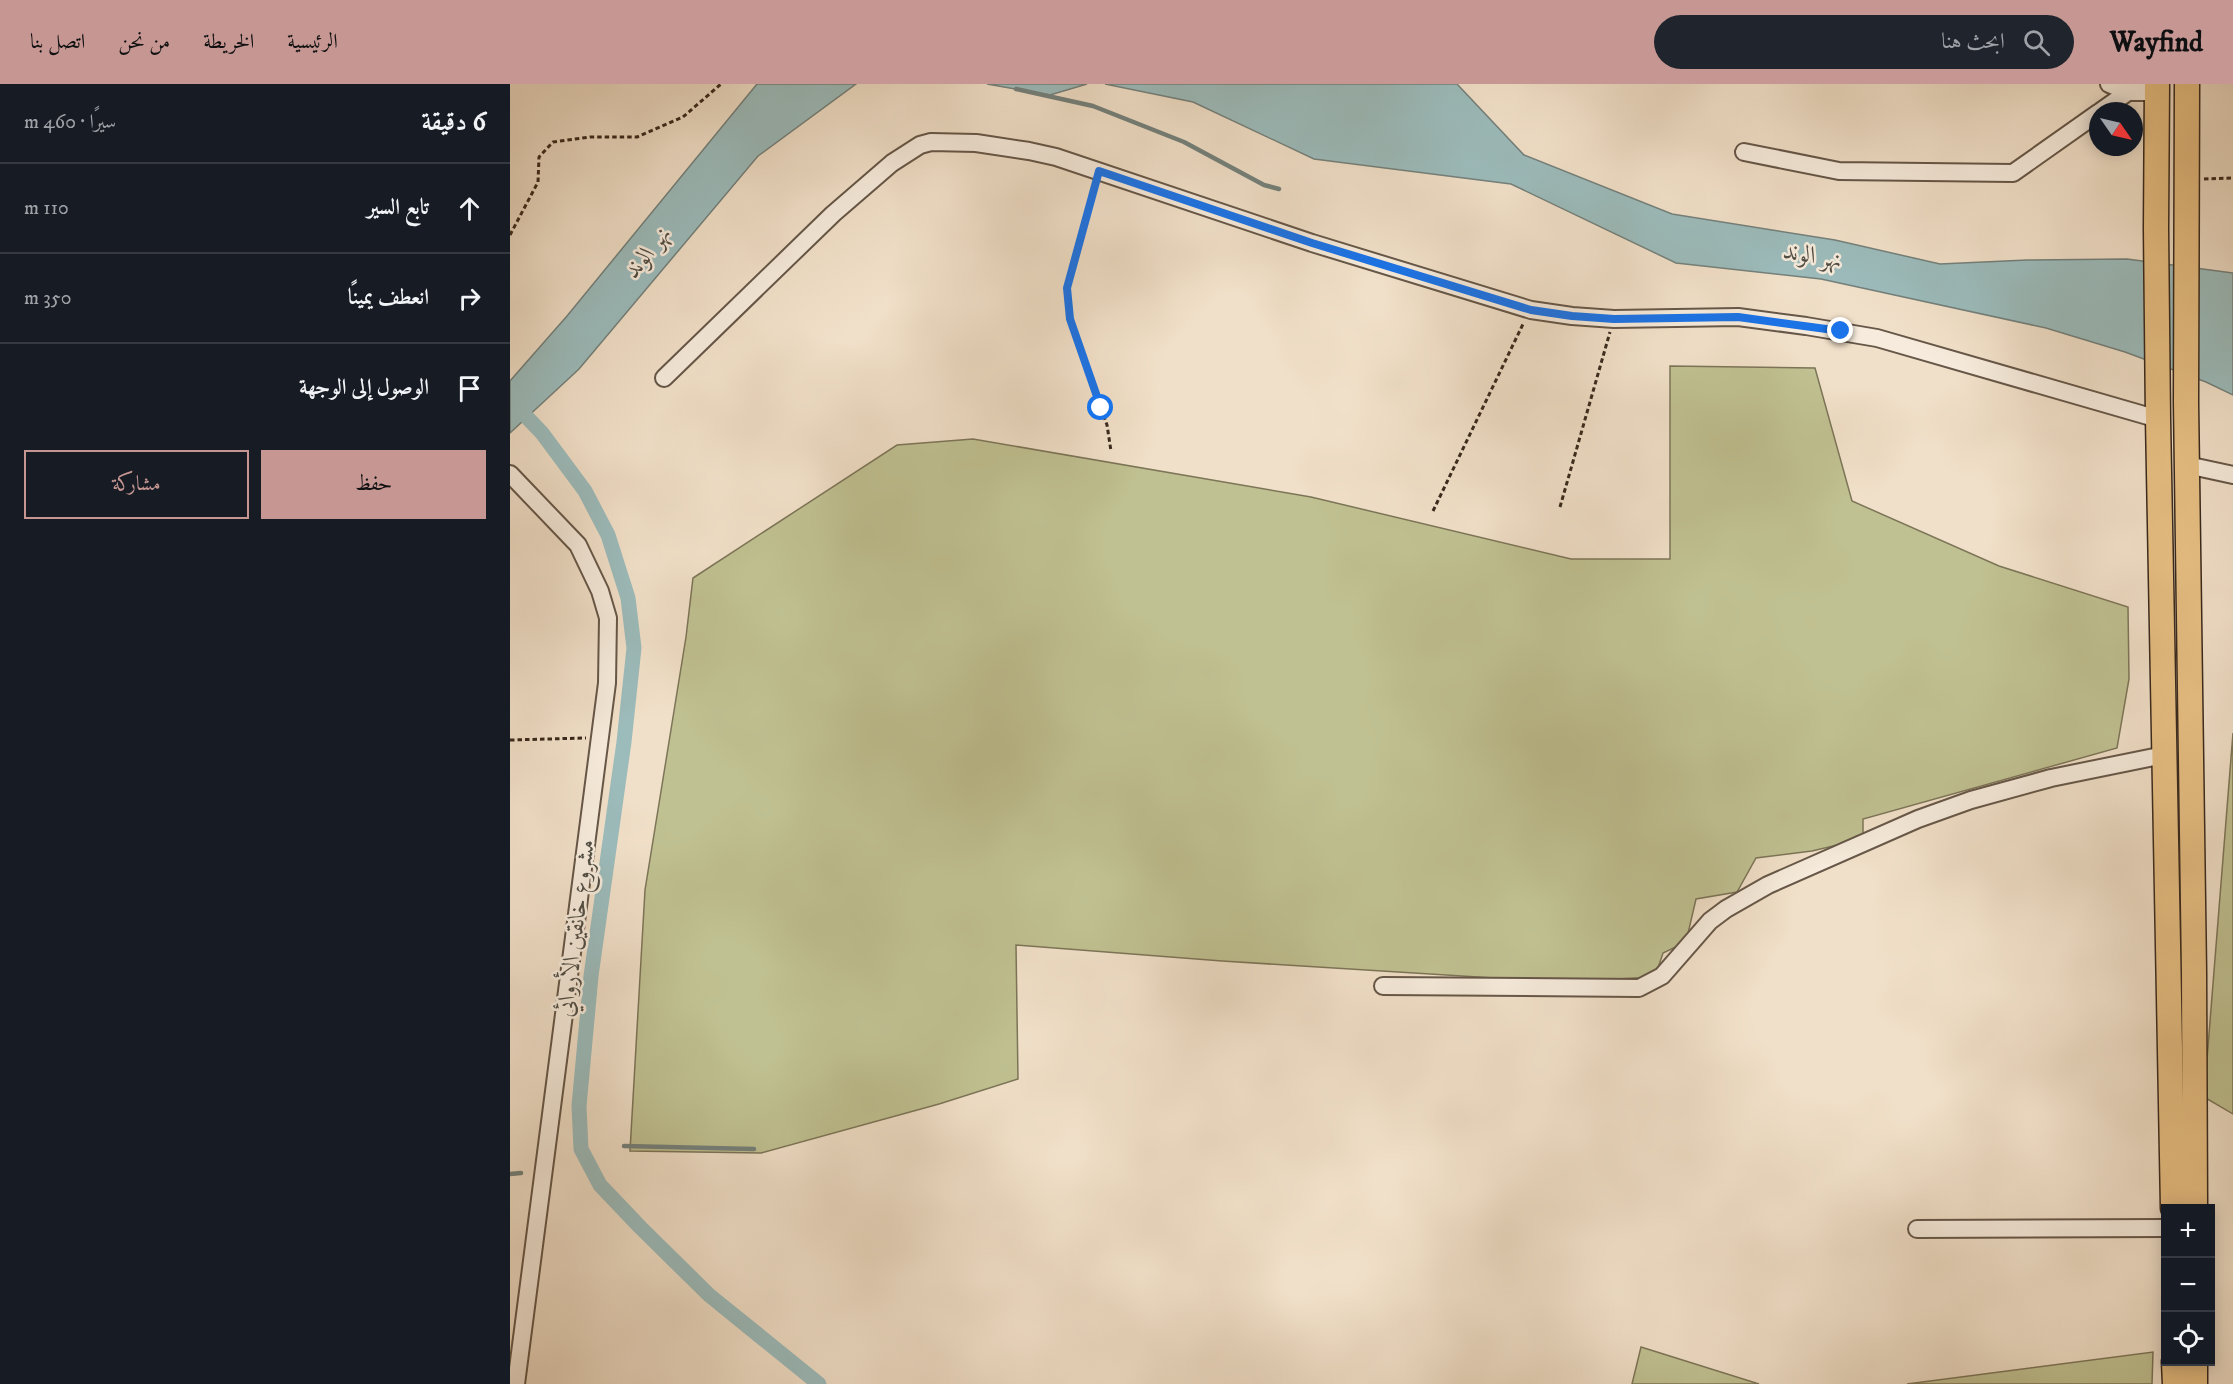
<!DOCTYPE html>
<html lang="ar">
<head>
<meta charset="utf-8">
<style>
	body { margin:0; font-family:"IM FELL DW Pica",Amiri,serif; background:#20242c; color:#f1f3f6; direction:rtl }
	.controls { position:absolute; right:18px; bottom:18px; display:grid; overflow:hidden; border-radius:0px; box-shadow:0 3px 15px #0003 }
	.controls button { width:54px; height:54px; display:grid; place-items:center; padding:0; border:0; border-bottom:2px solid #363941; background:#171b24; color:#f1f3f6; font:30px sans-serif }
	.compass { position:absolute; left:1579px; top:18px; width:54px; height:54px; border-radius:50%; background:#171b24; box-shadow:0 3px 15px #0003; rotate:124deg }
	.stop { position:absolute; width:18px; height:18px; margin:-14px; border:4px solid #1a73e8; border-radius:50%; background:#fff }
	.stop.end { background:#1a73e8; border-color:#fff; box-shadow:0 2px 6px #0008 }
	.list { margin:0; padding:0; list-style:none }
	h2 { display:flex; justify-content:space-between; align-items:center; height:78px; margin:0; padding:0 24px; font-size:26px }
	h2 small { font-size:20px; font-weight:400; color:#9ea1a6 }
	.list li { display:grid; grid-template-columns:39px 1fr auto; gap:18px; align-items:center; box-sizing:border-box; height:90px; padding:0 24px; border-top:2px solid #363941 }
	.list b { display:block; font-size:22px; white-space:nowrap }
	.list em { font-size:20px; font-style:normal; color:#9ea1a6 }
	.actions { display:flex; gap:12px; padding:18px 24px }
	.actions a { flex:1; padding:14px 0; border:2px solid #c59692; border-radius:0px; text-align:center; font-size:21px; color:#c59692 }
	.actions .main { background:#c59692; color:#111 }
	.icon { flex:none; width:33px; height:33px; fill:none; stroke:currentColor; stroke-width:2; stroke-linecap:round; stroke-linejoin:round }
	.map { position:relative; flex:none; width:1723px; height:1300px; overflow:hidden; direction:ltr }
	header { display:flex; align-items:center; gap:36px; box-sizing:border-box; height:84px; padding:0 30px; background:#c59692; color:#111 }
	header strong { font-size:28px }
	nav { display:flex; gap:33px; margin-inline-start:auto; font-size:21px }
	.search { width:420px; height:54px; background:#20242c; display:flex; align-items:center; gap:15px; box-sizing:border-box; padding:0 21px; border-radius:33px; color:#9ea1a6; font-size:22px }
	main { display:flex }
	aside { flex:1; background:#171b24 }
	.map>svg:first-child { display:block }
	.green { fill:#c0c192; stroke:#7c7558; stroke-width:1.5 }
	.water { fill:#9cbcbc; stroke:#74817c; stroke-width:1.5 }
	.lines { fill:none; stroke-linecap:round; stroke-linejoin:round }
	.stream { stroke:#74817c; stroke-width:4.5 }
	.canal { stroke:#9cbcbc; stroke-width:15 }
	.minor-casing { stroke:#665748; stroke-width:20 }
	.highway-casing { stroke:#38291d; stroke-width:27 }
	.path { stroke:#38291d; stroke-width:3; stroke-dasharray:4.5 3; stroke-linecap:butt }
	.minor { stroke:#f6ebdc; stroke-width:16 }
	.highway { stroke:#e8c084; stroke-width:24 }
	.route { stroke:#1a73e8; stroke-width:8 }
	.labels { text-anchor:middle; dominant-baseline:central; stroke-width:5; stroke-linejoin:round; paint-order:stroke }
	.water-label { font-size:24px; font-style:italic; fill:#514e45; stroke:#f6ebdc }
</style>
</head>
<body>
<header>
<strong>Wayfind</strong>
<div class="search"><svg class="icon" aria-label="search" viewBox="0 0 24 24"><circle cx="10" cy="10" r="6"/><path d="M15 15l6 6"/></svg>ابحث هنا</div>
<nav><a>الرئيسية</a><a>الخريطة</a><a>من نحن</a><a>اتصل بنا</a></nav>
</header>
<main>
<div class="map">
<svg width="1723" height="1300" viewBox="0 0 1723 1300">
	<rect width="100%" height="100%" fill="#f1e0c9"/>
	<filter id="stains"><feTurbulence type="fractalNoise" baseFrequency=".00333" numOctaves="4"/><feColorMatrix values="0 0 0 0 .2 0 0 0 0 .09 0 0 0 0 .02 0 0 0 .5 -.17"/></filter>
	<radialGradient id="worn" r=".72"><stop offset=".6" stop-color="#630" stop-opacity="0"/><stop offset="1" stop-color="#630" stop-opacity=".3"/></radialGradient>
	<!-- green -->
	<g class="green">
		<polygon points="1160,282 1305,284 1342,417 1489,482 1618,523 1619,595 1607,664 1353,735 1353,755 1302,767 1246,774 1227,808 1186,815 1176,858 1153,869 1145,893 1048,898 712,877 506,861 508,995 429,1020 251,1069 120,1067 135,806 176,553 183,494 387,361 463,355 801,413 1061,475 1160,475"/>
		<polygon points="1723,649 1723,1030 1694,1013"/>
		<polygon points="1131,1263 1249,1300 1122,1300"/>
		<polygon points="1643,1268 1642,1300 1397,1300"/>
	</g>
	<!-- water -->
	<g class="water">
		<polygon points="247,0 346,0 248,72 69,285 0,349 0,297 57,232"/>
		<polygon points="477,0 577,0 540,11"/>
		<polygon points="595,0 947,0 1014,71 1162,130 1325,156 1430,180 1517,176 1617,175 1723,189 1723,311 1696,298 1615,268 1536,244 1311,195 1166,179 1001,100 804,75 683,18"/>
	</g>
	<g class="lines">
		<!-- stream -->
		<g class="stream">
			<polyline points="506,5 583,22 674,58 754,101 769,105"/>
			<polyline points="114,1062 244,1065"/>
			<polyline points="0,1090 11,1089"/>
		</g>
		<!-- canal -->
		<polyline class="canal" points="9,325 32,349 75,407 98,451 118,514 124,564 114,658 81,892 69,1022 71,1065 90,1101 130,1143 199,1211 309,1300"/>
		<!-- minor casing -->
		<g class="minor-casing">
			<g id="minor">
				<polyline points="1599,0 1618,8 1647,8"/>
				<polyline points="1591,27 1618,8 1623,1"/>
				<polyline points="1234,68 1329,87 1503,89 1588,29"/>
				<polyline points="154,294 323,130 382,79 410,61 421,58 466,59 519,67 546,73 802,159 1021,226 1062,232 1104,235 1228,233 1296,242 1367,254 1648,335"/>
				<polyline points="1677,381 1723,391"/>
				<polyline points="0,390 68,461 90,507 98,534 97,599 6,1300"/>
				<polyline points="873,902 1129,904 1152,892 1200,837 1216,825 1258,801 1408,735 1461,716 1541,694 1654,671"/>
				<polyline points="1407,1145 1656,1144"/>
			</g>
		</g>
		<!-- highway casing -->
		<g class="highway-casing">
			<g id="highway">
				<polyline points="1647,0 1646,144 1648,335 1663,1124"/>
				<polyline points="1677,0 1676,318 1684,888 1685,1124"/>
				<polyline points="1664,1278 1665,1300"/>
				<polyline points="1685,1278 1685,1300"/>
			</g>
		</g>
		<!-- path -->
		<g class="path">
			<polyline points="1694,95 1723,94"/>
			<polyline points="585,101 557,204 560,235 597,341 601,367"/>
			<polyline points="0,151 28,98 29,73 43,58 80,53 127,53 173,33 211,0"/>
			<polyline points="1050,423 1100,248"/>
			<polyline points="923,427 1014,238"/>
			<polyline points="0,656 76,654"/>
		</g>
		<!-- minor -->
		<use href="#minor" class="minor"/>
		<!-- highway -->
		<use href="#highway" class="highway"/>
	</g>
	<g class="lines">
		<!-- route -->
		<polyline class="route" points="591,324 560,235 557,204 589,87 802,159 1021,226 1062,232 1104,235 1228,233 1331,247"/>
	</g>
	<g class="labels">
		<!-- water labels -->
		<g class="water-label">
			<text transform="translate(138 168) rotate(-51)">نهر الوند</text>
			<text transform="translate(1303 172) rotate(10)">نهر الوند</text>
			<text transform="translate(66 844) rotate(-83)">مشروع خانقين الأروائي</text>
		</g>
	</g>
	<rect width="100%" height="100%" filter="url(#stains)"/>
	<rect width="100%" height="100%" fill="url(#worn)"/>
</svg>
<div class="controls">
<button>+</button>
<button>−</button>
<button><svg class="icon" aria-label="locate" viewBox="0 0 24 24"><circle cx="12" cy="12" r="6"/><path d="M12 2v4M12 18v4M2 12h4M18 12h4"/></svg></button>
</div>
<svg class="compass" viewBox="-18 -18 36 36"><path d="M0-13l5 13h-10z" fill="#e53935"/><path d="M0 13l5-13h-10z" fill="#9ea1a6"/></svg>
<div class="stop" style="left:591px;top:324px"></div>
<div class="stop end" style="left:1331px;top:247px"></div>
</div>
<aside>
<h2>6 دقيقة<small>سيرًا · 460 m</small></h2>
<ul class="list">
<li><svg class="icon" aria-label="ahead" viewBox="0 0 24 24"><path d="M12 20V5M6 11l6-6 6 6"/></svg><div><b>تابع السير</b></div><em>110 m</em></li>
<li><svg class="icon" aria-label="right" viewBox="0 0 24 24"><path d="M7 20v-9h11M14 6l5 5-5 5"/></svg><div><b>انعطف يمينًا</b></div><em>350 m</em></li>
<li><svg class="icon" aria-label="arrive" viewBox="0 0 24 24"><path d="M6 21V4h12l-3 4 3 4H6"/></svg><div><b>الوصول إلى الوجهة</b></div></li>
</ul>
<div class="actions"><a class="main">حفظ</a><a>مشاركة</a></div>
</aside>
</main>
</body>
</html>
